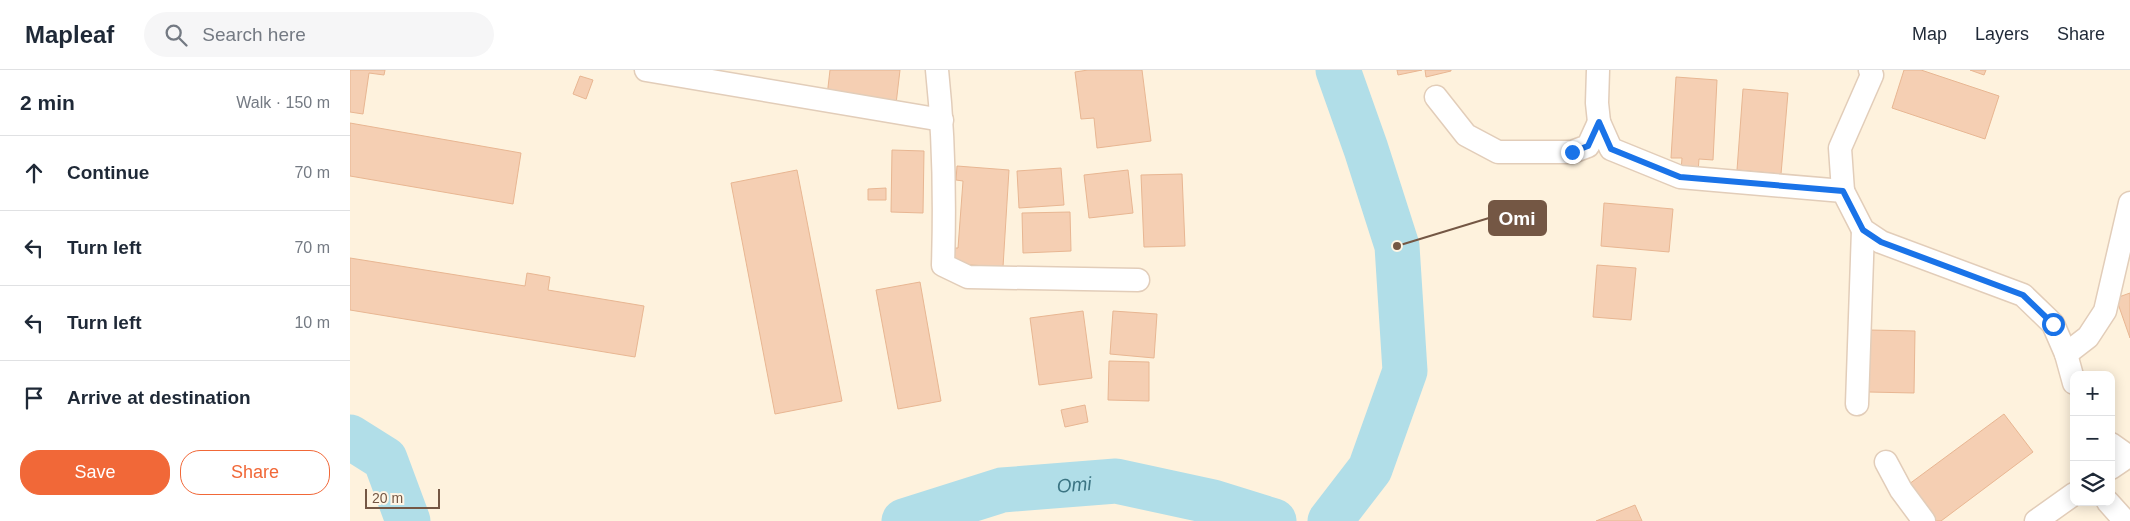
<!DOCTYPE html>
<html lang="en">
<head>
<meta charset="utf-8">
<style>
	body { margin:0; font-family:Helvetica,sans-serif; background:#f6f6f7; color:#1f2937 }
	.controls { position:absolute; right:15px; bottom:15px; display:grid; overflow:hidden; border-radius:10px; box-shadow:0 2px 12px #0003 }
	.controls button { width:45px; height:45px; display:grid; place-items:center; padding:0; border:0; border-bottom:1px solid #e0e1e3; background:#fff; color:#1f2937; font:25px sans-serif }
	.scale { position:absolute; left:15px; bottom:12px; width:75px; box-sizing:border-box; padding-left:5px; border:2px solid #745744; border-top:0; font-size:14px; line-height:18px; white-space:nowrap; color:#745744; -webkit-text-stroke:4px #fff5e4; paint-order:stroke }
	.stop { position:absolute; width:15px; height:15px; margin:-11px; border:4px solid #1a73e8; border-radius:50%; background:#fff }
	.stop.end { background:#1a73e8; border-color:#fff; box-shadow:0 1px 5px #0008 }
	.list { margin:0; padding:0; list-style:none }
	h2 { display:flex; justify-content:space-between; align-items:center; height:65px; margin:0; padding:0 20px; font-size:21px }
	h2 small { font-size:16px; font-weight:400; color:#747a83 }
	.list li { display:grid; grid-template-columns:32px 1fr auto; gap:15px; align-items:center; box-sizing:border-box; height:75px; padding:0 20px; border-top:1px solid #e0e1e3 }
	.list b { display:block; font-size:19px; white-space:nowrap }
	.list em { font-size:16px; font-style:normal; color:#747a83 }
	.actions { display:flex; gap:10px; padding:15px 20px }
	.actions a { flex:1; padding:11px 0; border:1px solid #f16838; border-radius:20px; text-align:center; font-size:18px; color:#f16838 }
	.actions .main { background:#f16838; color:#fff }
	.icon { flex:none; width:28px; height:28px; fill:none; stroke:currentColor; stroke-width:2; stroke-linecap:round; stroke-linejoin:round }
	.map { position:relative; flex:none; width:1780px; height:451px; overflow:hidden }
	header { display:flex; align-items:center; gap:30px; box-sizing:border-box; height:70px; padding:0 25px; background:#fff; border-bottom:1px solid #e0e1e3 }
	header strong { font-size:24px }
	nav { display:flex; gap:28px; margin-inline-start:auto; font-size:18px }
	.search { width:350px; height:45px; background:#f6f6f7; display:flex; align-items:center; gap:12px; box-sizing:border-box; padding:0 18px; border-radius:28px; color:#747a83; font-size:19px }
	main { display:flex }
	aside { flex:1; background:#fff }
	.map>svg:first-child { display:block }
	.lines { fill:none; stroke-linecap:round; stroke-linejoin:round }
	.river { stroke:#b1dee8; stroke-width:45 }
	.building { fill:#f5cfb3; stroke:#e8b692 }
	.minor-casing { stroke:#e2cdb9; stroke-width:25 }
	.minor { stroke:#fff; stroke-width:22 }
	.route { stroke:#1a73e8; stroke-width:6 }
	.labels { text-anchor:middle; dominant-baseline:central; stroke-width:4; stroke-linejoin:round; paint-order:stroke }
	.water-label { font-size:19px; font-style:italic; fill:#3b7483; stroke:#fff5e4 }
	.leader { fill:none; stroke:#745744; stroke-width:2 }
	.callout-dot { fill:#745744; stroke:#fff5e4; stroke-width:2 }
	.callout { fill:#745744; stroke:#745744; stroke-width:2 }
	.callout-label { font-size:19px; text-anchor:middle; font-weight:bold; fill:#fff }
</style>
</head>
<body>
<header>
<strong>Mapleaf</strong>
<div class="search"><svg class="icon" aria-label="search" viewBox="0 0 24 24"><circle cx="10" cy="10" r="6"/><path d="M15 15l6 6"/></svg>Search here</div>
<nav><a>Map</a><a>Layers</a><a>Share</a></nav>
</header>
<main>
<aside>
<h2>2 min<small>Walk · 150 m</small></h2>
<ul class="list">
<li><svg class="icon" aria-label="ahead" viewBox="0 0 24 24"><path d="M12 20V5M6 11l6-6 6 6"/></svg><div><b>Continue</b></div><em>70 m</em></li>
<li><svg class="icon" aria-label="left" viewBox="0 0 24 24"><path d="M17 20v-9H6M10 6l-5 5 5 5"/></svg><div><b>Turn left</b></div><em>70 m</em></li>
<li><svg class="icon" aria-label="left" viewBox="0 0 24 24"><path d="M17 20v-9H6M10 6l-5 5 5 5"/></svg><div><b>Turn left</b></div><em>10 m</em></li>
<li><svg class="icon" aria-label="arrive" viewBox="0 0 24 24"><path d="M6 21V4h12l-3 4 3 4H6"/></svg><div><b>Arrive at destination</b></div></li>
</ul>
<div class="actions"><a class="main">Save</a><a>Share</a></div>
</aside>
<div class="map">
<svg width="1780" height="451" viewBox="0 0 1780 451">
	<rect width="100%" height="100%" fill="#fef2dd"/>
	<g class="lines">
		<!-- river -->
		<g class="river">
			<polyline points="0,367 35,389 58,451"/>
			<path id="s1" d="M554,451L652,420L766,411L863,432L924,451"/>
			<polyline points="980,451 1020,399 1055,301 1047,176 1016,79 988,0"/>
		</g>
	</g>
	<!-- building -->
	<g class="building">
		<polygon points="0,0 35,0 34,5 19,3 13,44 0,42"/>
		<polygon points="480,0 550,0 546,34 477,26"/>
		<polygon points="738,0 792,0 801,71 747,78 744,48 731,49 725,2"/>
		<polygon points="1047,0 1072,0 1048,5"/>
		<polygon points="1075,0 1101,0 1101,1 1076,7"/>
		<polygon points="1554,0 1571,0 1649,26 1635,69 1542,38"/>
		<polygon points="1620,0 1636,0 1634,5"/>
		<polygon points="230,6 243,10 236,29 223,24"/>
		<polygon points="1326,7 1367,10 1363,90 1349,89 1348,102 1331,101 1332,88 1321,88"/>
		<polygon points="1393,19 1438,23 1431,104 1387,100"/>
		<polygon points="0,53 171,83 163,134 0,106"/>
		<polygon points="542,80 574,81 573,143 541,142"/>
		<polygon points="607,96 659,100 653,197 604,194 605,178 608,178 613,111 606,110"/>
		<polygon points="711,98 714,135 669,138 667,101"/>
		<polygon points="447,100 492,331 425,344 381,113"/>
		<polygon points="778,100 783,143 739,148 734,105"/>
		<polygon points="832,104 835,176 794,177 791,105"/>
		<polygon points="536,118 536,130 518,130 518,119"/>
		<polygon points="1254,133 1323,139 1319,182 1251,176"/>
		<polygon points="720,142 721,181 673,183 672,143"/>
		<polygon points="0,188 175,216 177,203 200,207 198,220 294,236 285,287 0,240"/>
		<polygon points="1247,195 1286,198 1281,250 1243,247"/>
		<polygon points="570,212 591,331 548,339 526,220"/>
		<polygon points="1780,223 1780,268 1766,228"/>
		<polygon points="733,241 742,308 689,315 680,248"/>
		<polygon points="763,241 807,244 804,288 760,284"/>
		<polygon points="1520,260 1565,261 1564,323 1519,322"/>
		<polygon points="759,291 799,292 799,331 758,330"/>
		<polygon points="735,335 738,352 715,357 711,340"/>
		<polygon points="1654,344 1683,382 1591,451 1574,451 1551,420"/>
		<polygon points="1285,435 1292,451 1246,451"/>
	</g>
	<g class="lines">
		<!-- minor casing -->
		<g class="minor-casing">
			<g id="minor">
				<polyline points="296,0 592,50"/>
				<path d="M587,0C594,65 595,130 593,195L618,207L788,210"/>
				<polyline points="1248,0 1247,33 1249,52"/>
				<polyline points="1086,27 1116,65 1148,82 1222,82 1238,76 1249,52 1261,79 1330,107 1493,121 1513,160 1531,172 1673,225 1703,254 1716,284 1724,313"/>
				<polyline points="1493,121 1490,78 1522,5 1520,0"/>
				<polyline points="1716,284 1738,267 1755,241 1780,133"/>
				<polyline points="1507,334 1513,160"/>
				<polyline points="1761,374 1778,386"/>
				<polyline points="1536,392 1551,420 1574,451"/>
				<polyline points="1761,398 1780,385"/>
				<polyline points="1758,432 1775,451"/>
				<polyline points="1686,451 1724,424"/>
			</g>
		</g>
		<!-- minor -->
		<use href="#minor" class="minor"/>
	</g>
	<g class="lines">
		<!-- route -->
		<polyline class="route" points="1222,82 1238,76 1249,52 1261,79 1330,107 1493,121 1513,160 1531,172 1673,225 1703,254"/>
	</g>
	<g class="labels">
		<!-- water labels -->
		<g class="water-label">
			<text stroke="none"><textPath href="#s1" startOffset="175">Omi</textPath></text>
		</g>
	</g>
	<!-- callouts -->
	<path class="leader" d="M1047 176L1139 148"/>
	<circle class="callout-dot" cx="1047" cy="176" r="5"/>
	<rect class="callout" x="1139" y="131" width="57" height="34" rx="5"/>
	<g class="callout-label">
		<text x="1167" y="155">Omi</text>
	</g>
</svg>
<div class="controls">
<button>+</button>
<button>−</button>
<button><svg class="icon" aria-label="layers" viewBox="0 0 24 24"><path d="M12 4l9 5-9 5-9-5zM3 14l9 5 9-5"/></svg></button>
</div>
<div class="scale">20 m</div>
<div class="stop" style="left:1703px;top:254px"></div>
<div class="stop end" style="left:1222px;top:82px"></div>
</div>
</main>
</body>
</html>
